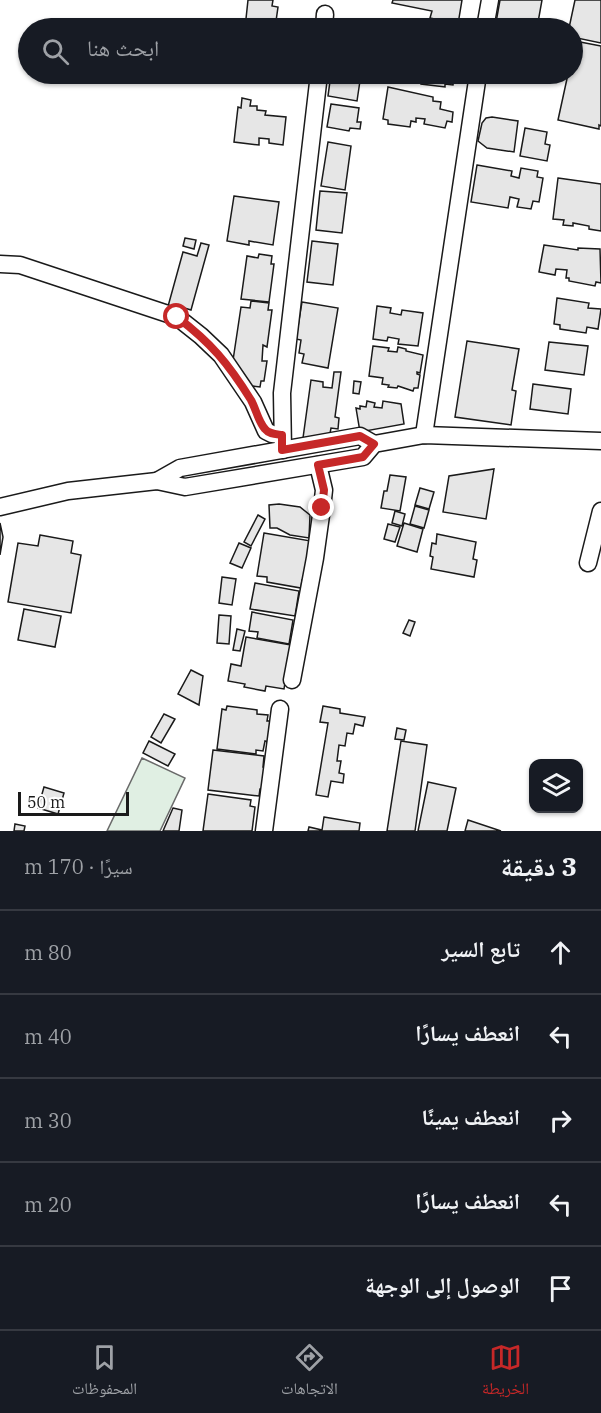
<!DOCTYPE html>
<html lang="ar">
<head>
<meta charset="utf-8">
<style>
	body { margin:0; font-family:"IBM Plex Serif","Noto Naskh Arabic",serif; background:#242831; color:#f1f3f6; direction:rtl }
	.controls { position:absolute; right:18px; bottom:18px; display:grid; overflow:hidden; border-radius:12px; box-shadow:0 2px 4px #0004 }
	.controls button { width:54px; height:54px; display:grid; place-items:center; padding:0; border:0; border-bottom:2px solid #363941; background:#171b24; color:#f1f3f6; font:30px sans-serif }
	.scale { position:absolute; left:18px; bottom:15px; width:111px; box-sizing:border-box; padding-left:6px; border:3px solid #1a1a1a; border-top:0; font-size:16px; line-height:21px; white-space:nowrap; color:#1a1a1a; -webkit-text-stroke:4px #fff; paint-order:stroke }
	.stop { position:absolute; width:18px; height:18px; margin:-14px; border:4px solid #c62828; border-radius:50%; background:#fff }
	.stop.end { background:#c62828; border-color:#fff; box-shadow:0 2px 6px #0008 }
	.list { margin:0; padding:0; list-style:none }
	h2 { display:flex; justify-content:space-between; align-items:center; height:78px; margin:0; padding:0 24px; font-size:26px }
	h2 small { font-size:20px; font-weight:400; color:#9ea1a6 }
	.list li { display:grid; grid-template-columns:39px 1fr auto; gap:18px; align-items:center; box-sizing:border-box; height:84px; padding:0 24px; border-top:2px solid #363941 }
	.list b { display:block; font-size:22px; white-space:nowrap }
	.list em { font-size:20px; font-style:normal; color:#9ea1a6 }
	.icon { flex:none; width:33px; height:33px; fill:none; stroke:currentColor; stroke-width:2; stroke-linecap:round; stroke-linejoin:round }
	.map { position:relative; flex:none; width:601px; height:831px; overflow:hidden; direction:ltr }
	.search { position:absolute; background:#171b24; box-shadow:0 2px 4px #0004; left:18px; right:18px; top:18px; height:66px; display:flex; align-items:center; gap:15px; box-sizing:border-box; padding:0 21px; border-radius:33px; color:#9ea1a6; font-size:22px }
	.sheet { height:498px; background:#171b24 }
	nav { display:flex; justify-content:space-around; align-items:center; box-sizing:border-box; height:84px; border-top:2px solid #363941; background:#171b24; font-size:16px; color:#9ea1a6 }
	nav a { display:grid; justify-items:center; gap:3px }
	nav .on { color:#c62828 }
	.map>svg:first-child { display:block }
	.pitch { fill:#e0efe3; stroke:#6a6a6a; stroke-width:1.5 }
	.building { fill:#e6e6e6; stroke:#1a1a1a; stroke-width:1.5 }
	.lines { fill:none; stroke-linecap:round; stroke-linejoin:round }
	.minor-casing { stroke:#1a1a1a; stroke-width:19 }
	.minor { stroke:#fff; stroke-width:16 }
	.route { stroke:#c62828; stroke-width:8 }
</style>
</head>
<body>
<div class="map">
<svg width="601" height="831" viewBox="0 0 601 831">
	<rect width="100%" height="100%" fill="#fff"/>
	<!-- pitch -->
	<polygon class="pitch" points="142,758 185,778 160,831 107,831"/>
	<!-- building -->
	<g class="building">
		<polygon points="248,0 273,0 272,6 278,7 275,28 245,28"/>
		<polygon points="393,0 462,0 458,24 430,18 432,11 392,3"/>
		<polygon points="500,0 542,0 537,28 495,28"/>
		<polygon points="575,0 601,0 601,43 572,37 572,28 569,28"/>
		<polygon points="338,22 354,25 355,22 368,24 367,28 337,28"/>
		<polygon points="575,41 601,46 601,126 599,125 599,129 558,120 568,74 572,74 572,54"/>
		<polygon points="331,74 361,74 357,101 328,96"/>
		<polygon points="422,74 460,74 459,80 454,79 453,85 445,84 445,87 421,84"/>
		<polygon points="388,87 433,97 433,101 441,102 440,109 453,112 452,122 447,121 445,128 424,124 425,119 416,118 416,122 411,121 410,127 388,124 388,120 383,119"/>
		<polygon points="242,98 251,100 250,106 257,106 257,110 266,111 265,115 286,117 283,145 269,143 269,139 259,138 259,145 234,142 238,107 241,108"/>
		<polygon points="331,104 359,108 357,122 361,122 360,129 350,128 349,131 327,127"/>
		<polygon points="492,117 518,121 514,152 487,148 478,141 482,123 486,118"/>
		<polygon points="525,128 547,132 545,144 550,145 547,161 520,156"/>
		<polygon points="328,142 351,146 345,190 321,186"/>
		<polygon points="477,165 512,171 511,176 519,178 521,168 538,171 537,177 543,178 539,202 533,201 531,209 517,207 519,199 510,197 508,208 471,202"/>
		<polygon points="558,178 601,184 601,231 589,229 589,226 573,223 573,226 563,225 564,220 553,219"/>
		<polygon points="320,191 347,193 342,233 316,230"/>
		<polygon points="234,196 279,202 273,245 249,241 249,245 227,241"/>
		<polygon points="185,238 196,240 194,249 183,246"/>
		<polygon points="312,241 338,244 333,285 307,282"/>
		<polygon points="201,243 209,245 191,310 178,306 176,313 167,310 183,252 197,256"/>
		<polygon points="544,245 578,250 578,248 600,249 601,283 596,282 595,286 569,281 569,278 566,278 567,270 556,269 555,275 539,272"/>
		<polygon points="259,254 272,256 271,264 274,264 269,302 241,299 247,256 258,258"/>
		<polygon points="557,298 589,303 588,308 601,309 598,329 587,327 586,333 560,329 560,325 554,324"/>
		<polygon points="251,301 269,303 268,310 272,310 267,347 263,345 262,361 267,361 264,381 261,381 260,387 246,385 232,367 241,307 250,308"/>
		<polygon points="302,302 338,308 328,368 302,363 304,354 299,353 301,340 296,339"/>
		<polygon points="377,306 391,308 390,313 401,315 402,310 423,313 418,346 398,344 399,339 388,337 387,341 373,339"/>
		<polygon points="467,341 519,349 512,390 516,391 511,425 455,417"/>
		<polygon points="549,342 588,346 584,375 545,370"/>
		<polygon points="373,346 389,348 388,351 397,352 398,347 406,349 406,351 423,355 420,373 417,372 417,374 420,375 418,388 414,388 413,391 398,386 397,388 388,387 389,385 382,384 383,378 369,376"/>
		<polygon points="334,372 341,372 335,417 339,418 338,429 331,428 329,439 303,438 311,380 323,382 323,387 332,388"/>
		<polygon points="354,381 361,382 359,394 353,393"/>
		<polygon points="533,384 571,389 568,414 530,409"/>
		<polygon points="367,401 375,403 374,407 382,408 383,401 401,404 404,424 360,432 356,408 360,409 360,406 366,407"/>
		<polygon points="494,469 486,519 443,512 449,476"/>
		<polygon points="390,475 406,477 400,511 381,508 384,491 387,491"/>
		<polygon points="420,488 434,492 429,509 415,505"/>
		<polygon points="279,504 300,507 310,515 309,538 290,535 277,528 270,528 269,505"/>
		<polygon points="415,506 429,510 424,528 410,524"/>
		<polygon points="395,511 405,514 402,526 392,523"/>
		<polygon points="258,515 265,519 251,546 244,542"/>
		<polygon points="0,523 3,537 0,555"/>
		<polygon points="404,523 423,529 417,552 397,546"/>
		<polygon points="388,524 400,527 395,542 384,539"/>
		<polygon points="264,533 311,541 305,580 302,580 301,588 267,582 267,577 257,576"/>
		<polygon points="437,534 476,542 473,559 477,560 474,577 431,569 433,557 430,556 432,543 436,544"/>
		<polygon points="40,535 73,541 71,553 81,555 71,613 8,602 18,543 38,546"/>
		<polygon points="239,543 251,548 242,568 230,563"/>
		<polygon points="222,577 236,579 232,605 219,603"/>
		<polygon points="255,583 299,591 295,616 250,609"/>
		<polygon points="24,609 61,616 55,647 18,640"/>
		<polygon points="252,612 293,620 289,644 257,638 258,632 249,631"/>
		<polygon points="219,615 231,616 229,644 217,643"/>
		<polygon points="409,620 415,622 410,636 403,633"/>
		<polygon points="237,629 245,631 240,651 233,650"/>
		<polygon points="246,637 291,645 284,689 266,686 265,691 244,687 245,684 228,681 231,664 241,666"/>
		<polygon points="191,670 203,676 199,705 178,694"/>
		<polygon points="227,706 257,710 257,714 268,715 267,721 272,721 269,742 265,741 263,751 256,750 256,754 217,749 222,709 226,710"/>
		<polygon points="323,706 340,709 340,713 365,717 363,726 355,724 353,734 347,733 345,746 339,745 337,761 341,761 339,773 344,774 343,783 331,781 328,797 316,795 328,723 320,722"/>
		<polygon points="164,714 175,719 161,743 151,737"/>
		<polygon points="397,728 406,730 404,740 395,739"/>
		<polygon points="149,741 175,754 168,766 143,753"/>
		<polygon points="401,741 427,745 415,831 387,831"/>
		<polygon points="213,750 264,756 263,767 267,767 264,789 260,789 259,796 208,790"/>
		<polygon points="428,782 456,788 447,831 418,831"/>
		<polygon points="44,787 64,793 58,814 38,808"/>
		<polygon points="208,794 251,800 250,806 255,807 252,831 203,831"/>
		<polygon points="173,808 182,810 179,831 163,831"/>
		<polygon points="324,817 360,823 359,831 308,831 309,827 322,830"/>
		<polygon points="468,820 501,831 465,831"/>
		<polygon points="15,824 25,826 24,831 14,831"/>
	</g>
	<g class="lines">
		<!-- minor casing -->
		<g class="minor-casing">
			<g id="minor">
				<polyline points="324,28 325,14"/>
				<polyline points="485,28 490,0"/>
				<polyline points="0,264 20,265 177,317 201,336 221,355 253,402 266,431 272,434 282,435"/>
				<polyline points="424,435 478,74"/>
				<polyline points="283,450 282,393 319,74"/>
				<polyline points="157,481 180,468 360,436 374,444"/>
				<polyline points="0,507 68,491 157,481 185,487 363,457 374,444 424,435 601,441"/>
				<polyline points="588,563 601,511"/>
				<polyline points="292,680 315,558 322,508 324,490 318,465"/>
				<polyline points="264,831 280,709"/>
			</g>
		</g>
		<!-- minor -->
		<use href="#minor" class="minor"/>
	</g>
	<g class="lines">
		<!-- route -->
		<path class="route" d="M177,317C211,343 228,363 251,400C256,409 258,421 265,429C269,434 275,434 282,435V450L360,436L374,444L363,457L318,465L324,490L322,508"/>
	</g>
</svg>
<div class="controls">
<button><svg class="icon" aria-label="layers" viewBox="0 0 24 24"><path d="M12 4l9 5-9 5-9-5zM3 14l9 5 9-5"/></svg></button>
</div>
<div class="scale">50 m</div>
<div class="stop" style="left:177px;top:317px"></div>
<div class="stop end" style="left:322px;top:508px"></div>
<div class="search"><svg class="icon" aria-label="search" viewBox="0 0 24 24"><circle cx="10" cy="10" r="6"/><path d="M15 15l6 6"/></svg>ابحث هنا</div>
</div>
<section class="sheet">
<h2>3 دقيقة<small>سيرًا · 170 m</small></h2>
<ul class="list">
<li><svg class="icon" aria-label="ahead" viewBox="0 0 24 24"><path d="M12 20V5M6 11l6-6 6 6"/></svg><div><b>تابع السير</b></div><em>80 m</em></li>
<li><svg class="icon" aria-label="left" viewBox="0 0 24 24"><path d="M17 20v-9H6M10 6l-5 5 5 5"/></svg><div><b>انعطف يسارًا</b></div><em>40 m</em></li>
<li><svg class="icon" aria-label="right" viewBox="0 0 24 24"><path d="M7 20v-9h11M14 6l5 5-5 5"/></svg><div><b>انعطف يمينًا</b></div><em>30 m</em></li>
<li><svg class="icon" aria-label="left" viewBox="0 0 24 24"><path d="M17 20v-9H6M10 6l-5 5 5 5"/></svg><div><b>انعطف يسارًا</b></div><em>20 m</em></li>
<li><svg class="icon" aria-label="arrive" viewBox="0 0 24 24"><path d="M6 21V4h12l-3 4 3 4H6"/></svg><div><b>الوصول إلى الوجهة</b></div></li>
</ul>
</section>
<nav>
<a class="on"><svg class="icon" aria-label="map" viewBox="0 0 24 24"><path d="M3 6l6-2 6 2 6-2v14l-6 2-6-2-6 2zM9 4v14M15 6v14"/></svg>الخريطة</a>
<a><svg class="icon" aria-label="directions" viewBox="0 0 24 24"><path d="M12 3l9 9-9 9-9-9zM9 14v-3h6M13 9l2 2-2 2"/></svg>الاتجاهات</a>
<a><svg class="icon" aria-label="saved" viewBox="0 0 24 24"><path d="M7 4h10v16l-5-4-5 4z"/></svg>المحفوظات</a>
</nav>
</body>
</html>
